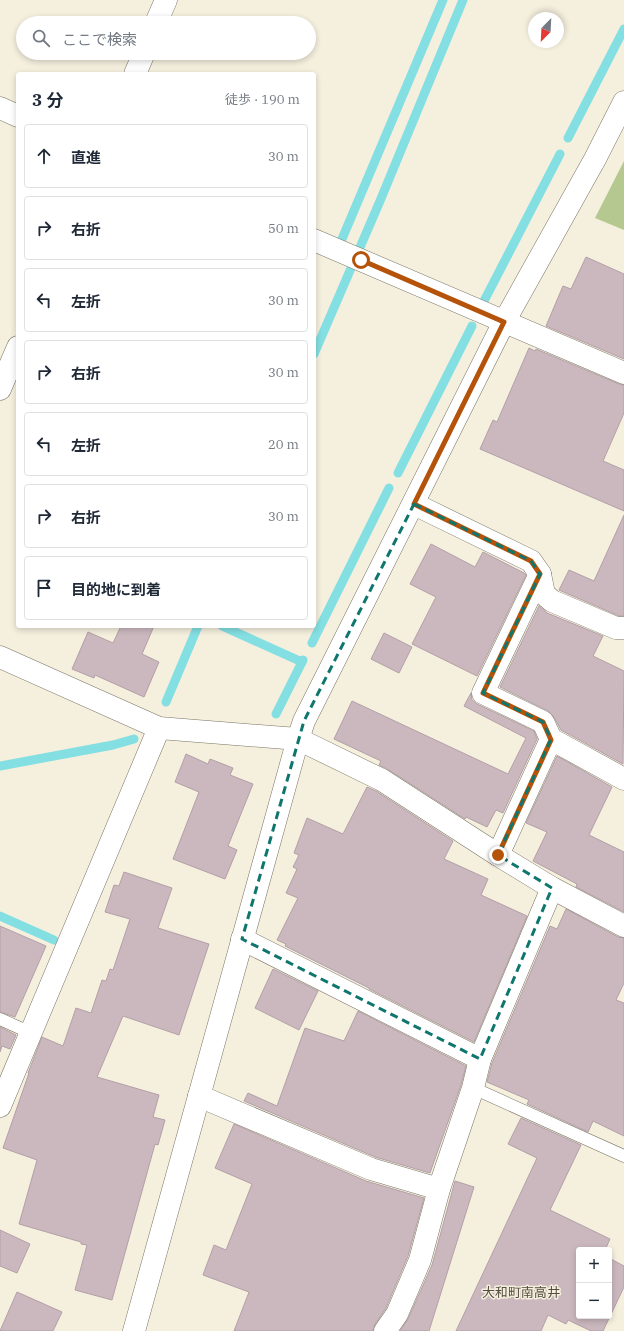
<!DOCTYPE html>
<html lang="ja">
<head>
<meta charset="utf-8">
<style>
	body { margin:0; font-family:"IBM Plex Serif","Noto Sans JP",serif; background:#f2f2f3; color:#1f2937 }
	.controls { position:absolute; right:12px; bottom:12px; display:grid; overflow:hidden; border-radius:4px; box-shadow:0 2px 6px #0003 }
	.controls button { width:36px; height:36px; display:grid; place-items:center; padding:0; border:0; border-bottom:1px solid #e0e1e3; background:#fff; color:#1f2937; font:20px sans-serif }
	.compass { position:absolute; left:528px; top:12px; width:36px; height:36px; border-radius:50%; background:#fff; box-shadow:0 2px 6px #0003; rotate:204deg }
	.stop { position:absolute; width:12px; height:12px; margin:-9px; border:3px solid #b45309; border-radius:50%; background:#fff }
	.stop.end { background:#b45309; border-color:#fff; box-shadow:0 1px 4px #0008 }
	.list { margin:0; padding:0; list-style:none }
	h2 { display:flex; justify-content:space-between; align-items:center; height:52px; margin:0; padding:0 16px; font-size:17px }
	h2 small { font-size:13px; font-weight:400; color:#747a83 }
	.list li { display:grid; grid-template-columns:26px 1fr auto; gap:12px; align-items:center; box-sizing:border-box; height:64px; margin:0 8px 8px; padding:0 8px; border:1px solid #e0e1e3; border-radius:4px }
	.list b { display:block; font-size:15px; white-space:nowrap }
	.list em { font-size:13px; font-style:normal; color:#747a83 }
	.icon { flex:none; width:22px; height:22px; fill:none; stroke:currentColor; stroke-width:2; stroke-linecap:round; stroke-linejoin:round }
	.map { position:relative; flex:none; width:624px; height:1331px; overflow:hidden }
	.search { position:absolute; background:#fff; box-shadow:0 2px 6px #0003; left:16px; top:16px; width:300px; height:44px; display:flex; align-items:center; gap:10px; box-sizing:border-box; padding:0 14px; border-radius:22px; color:#747a83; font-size:15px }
	.panel { position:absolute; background:#fff; box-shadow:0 2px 6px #0003; left:16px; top:72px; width:300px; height:556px; border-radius:4px }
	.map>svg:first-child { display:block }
	.green { fill:#b5c88f }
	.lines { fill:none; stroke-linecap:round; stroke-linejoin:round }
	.stream { stroke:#83dfe2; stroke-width:9 }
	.building { fill:#cbb8be; stroke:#b3a0a7 }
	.service-casing { stroke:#7a7566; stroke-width:13 }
	.minor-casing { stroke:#7a7566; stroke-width:23 }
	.tertiary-casing { stroke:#7a7566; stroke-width:23 }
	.service { stroke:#fff; stroke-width:12 }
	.minor { stroke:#fff; stroke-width:22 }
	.tertiary { stroke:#fff; stroke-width:22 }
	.route { stroke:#b45309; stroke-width:5 }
	.marked { fill:none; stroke:#0f766e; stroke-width:3; stroke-dasharray:8 5; stroke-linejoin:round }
	.labels { text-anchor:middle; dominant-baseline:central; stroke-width:3; stroke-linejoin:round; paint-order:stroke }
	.quarter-label { font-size:13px; fill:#524d3e; stroke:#f5efde }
</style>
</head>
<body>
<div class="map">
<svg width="624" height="1331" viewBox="0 0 624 1331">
	<rect width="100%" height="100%" fill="#f5efde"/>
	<!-- green -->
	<polygon class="green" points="624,161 624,230 595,218"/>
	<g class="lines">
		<!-- stream -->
		<g class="stream">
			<polyline points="568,138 624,29"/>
			<polyline points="342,239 443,0"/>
			<polyline points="484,301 560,154"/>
			<polyline points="314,354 380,201 463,0"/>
			<polyline points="398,473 472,326"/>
			<polyline points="222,626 302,662"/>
			<polyline points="312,643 389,488"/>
			<polyline points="166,702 198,626"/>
			<polyline points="276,714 303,660"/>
			<polyline points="0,766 113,745 134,739"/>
			<polyline points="0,916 54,940"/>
		</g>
	</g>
	<!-- building -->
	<g class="building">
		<polygon points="586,257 624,274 624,359 546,326 563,286 571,289"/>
		<polygon points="529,348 535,351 536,349 619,384 624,385 624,413 603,461 624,470 624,511 480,449 493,420 497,422"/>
		<polygon points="624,515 624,616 619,616 559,590 569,570 594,581"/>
		<polygon points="431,544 475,567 483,552 524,573 526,575 477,676 412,644 436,597 410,584"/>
		<polygon points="539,606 547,613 603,636 593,656 624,671 623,764 561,730 554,717 548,711 500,687"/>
		<polygon points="121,626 154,626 142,654 159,662 144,697 95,675 94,678 72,669 88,632 113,643"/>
		<polygon points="384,633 412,647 399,673 371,659"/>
		<polygon points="471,693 472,700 477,704 534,731 537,739 503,813 496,810 487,827 466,817 465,819 389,770 379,765 381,761 334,739 352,701 508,774 526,738 464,706"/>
		<polygon points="186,754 208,764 210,759 233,768 230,775 253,784 228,846 237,850 225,879 173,859 199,792 175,782"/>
		<polygon points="557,756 612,787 589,835 624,852 624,912 576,887 577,884 533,861 547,832 526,823"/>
		<polygon points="367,787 376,791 453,841 444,859 488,879 481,895 527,916 474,1042 369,989 369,988 285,946 286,944 277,940 298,898 286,893 297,869 293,867 299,855 294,853 307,818 343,834"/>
		<polygon points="124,872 172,888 158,928 209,944 179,1035 123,1016 97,1077 159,1095 153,1117 165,1120 158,1145 155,1144 112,1300 75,1290 87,1245 81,1244 81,1242 19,1224 37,1160 3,1148 29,1073 28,1073 42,1037 63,1046 76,1008 91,1013 102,980 106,981 110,969 113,970 130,919 105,912 114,885 119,886"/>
		<polygon points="566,909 618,937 624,938 624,983 616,1000 624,1003 624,1136 593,1121 588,1132 527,1104 529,1100 487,1082 492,1063 550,926 557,929"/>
		<polygon points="0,926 46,946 15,1017 0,1012"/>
		<polygon points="273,969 318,991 299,1030 255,1008"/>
		<polygon points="358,1011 466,1066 461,1085 430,1173 375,1157 244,1101 248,1093 277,1106 305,1028 344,1041"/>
		<polygon points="0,1027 16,1035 10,1049 2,1046 0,1052"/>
		<polygon points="521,1118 581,1145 550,1210 610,1239 605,1250 579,1250 579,1316 609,1316 609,1258 624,1266 624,1287 603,1331 591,1331 568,1320 566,1324 548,1315 541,1331 456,1331 537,1158 508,1144"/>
		<polygon points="234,1124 366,1181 424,1198 408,1256 386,1308 375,1324 373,1331 234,1331 249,1292 203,1275 214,1245 226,1250 252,1184 215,1168"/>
		<polygon points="455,1181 474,1187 429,1331 400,1331 408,1319 432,1265"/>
		<polygon points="0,1230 30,1244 17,1273 0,1266"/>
		<polygon points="17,1292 62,1312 53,1331 0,1331"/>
	</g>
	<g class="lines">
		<!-- service casing -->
		<g class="service-casing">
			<g id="service">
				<polyline points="0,1019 31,1033"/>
				<polyline points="473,1088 624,1156"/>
			</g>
		</g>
		<!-- minor casing -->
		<g class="minor-casing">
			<g id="minor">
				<polyline points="156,23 166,0"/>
				<polyline points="135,74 144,53"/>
				<polyline points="0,108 18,116"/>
				<polyline points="314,240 624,373"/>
				<polyline points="0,389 18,347"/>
				<polyline points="414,504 531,561 540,574 544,594 552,601 616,628 624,628"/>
				<polyline points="540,574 483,693 543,722 551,739 624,779"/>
				<polyline points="0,657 159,728 298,739 382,780 498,855 552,888 624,926"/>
				<polyline points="498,855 551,739"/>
				<polyline points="242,939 480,1059"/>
				<polyline points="199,1096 371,1169 439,1189"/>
				<polyline points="0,1106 159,728"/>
				<polyline points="385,1331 397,1314 420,1260 439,1189 473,1088 480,1059 552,888"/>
			</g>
		</g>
		<!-- tertiary casing -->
		<g class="tertiary-casing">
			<polyline id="tertiary" points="134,1331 298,739 304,721 504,322 595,159 624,102"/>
		</g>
		<!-- service -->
		<use href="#service" class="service"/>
		<!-- minor -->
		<use href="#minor" class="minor"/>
		<!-- tertiary -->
		<use href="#tertiary" class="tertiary"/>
	</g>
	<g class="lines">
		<!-- route -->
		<polyline class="route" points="361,260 504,322 414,504 531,561 540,574 483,693 543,722 551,740 498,855"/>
	</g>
	<!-- marked area -->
	<path class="marked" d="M414,504L531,561L540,574L483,693L543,722L551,739L498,855L552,888L480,1059L242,939L304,721Z"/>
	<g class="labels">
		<!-- quarter labels -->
		<g class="quarter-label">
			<text x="521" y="1292">大和町南高井</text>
		</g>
	</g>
</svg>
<div class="controls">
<button>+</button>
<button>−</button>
</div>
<svg class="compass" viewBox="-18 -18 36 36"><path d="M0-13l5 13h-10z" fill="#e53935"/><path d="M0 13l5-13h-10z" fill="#747a83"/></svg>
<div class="stop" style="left:361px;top:260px"></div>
<div class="stop end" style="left:498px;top:855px"></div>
<div class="search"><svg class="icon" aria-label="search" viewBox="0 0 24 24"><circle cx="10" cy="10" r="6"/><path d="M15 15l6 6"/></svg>ここで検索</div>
<section class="panel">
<h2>3 分<small>徒歩 · 190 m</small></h2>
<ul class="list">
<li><svg class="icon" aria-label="ahead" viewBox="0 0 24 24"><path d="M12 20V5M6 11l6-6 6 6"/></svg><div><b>直進</b></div><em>30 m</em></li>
<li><svg class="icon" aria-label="right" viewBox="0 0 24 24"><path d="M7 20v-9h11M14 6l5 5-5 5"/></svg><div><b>右折</b></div><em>50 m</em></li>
<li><svg class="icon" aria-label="left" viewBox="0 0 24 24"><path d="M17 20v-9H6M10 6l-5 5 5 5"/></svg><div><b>左折</b></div><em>30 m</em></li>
<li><svg class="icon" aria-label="right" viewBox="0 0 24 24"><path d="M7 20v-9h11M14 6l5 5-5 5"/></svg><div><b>右折</b></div><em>30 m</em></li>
<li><svg class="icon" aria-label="left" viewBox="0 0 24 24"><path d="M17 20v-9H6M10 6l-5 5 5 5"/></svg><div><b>左折</b></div><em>20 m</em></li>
<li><svg class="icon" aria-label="right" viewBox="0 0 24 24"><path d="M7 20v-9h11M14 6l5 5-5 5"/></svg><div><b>右折</b></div><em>30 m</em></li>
<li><svg class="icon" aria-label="arrive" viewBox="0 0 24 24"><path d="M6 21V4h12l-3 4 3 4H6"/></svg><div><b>目的地に到着</b></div></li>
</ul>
</section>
</div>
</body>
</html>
